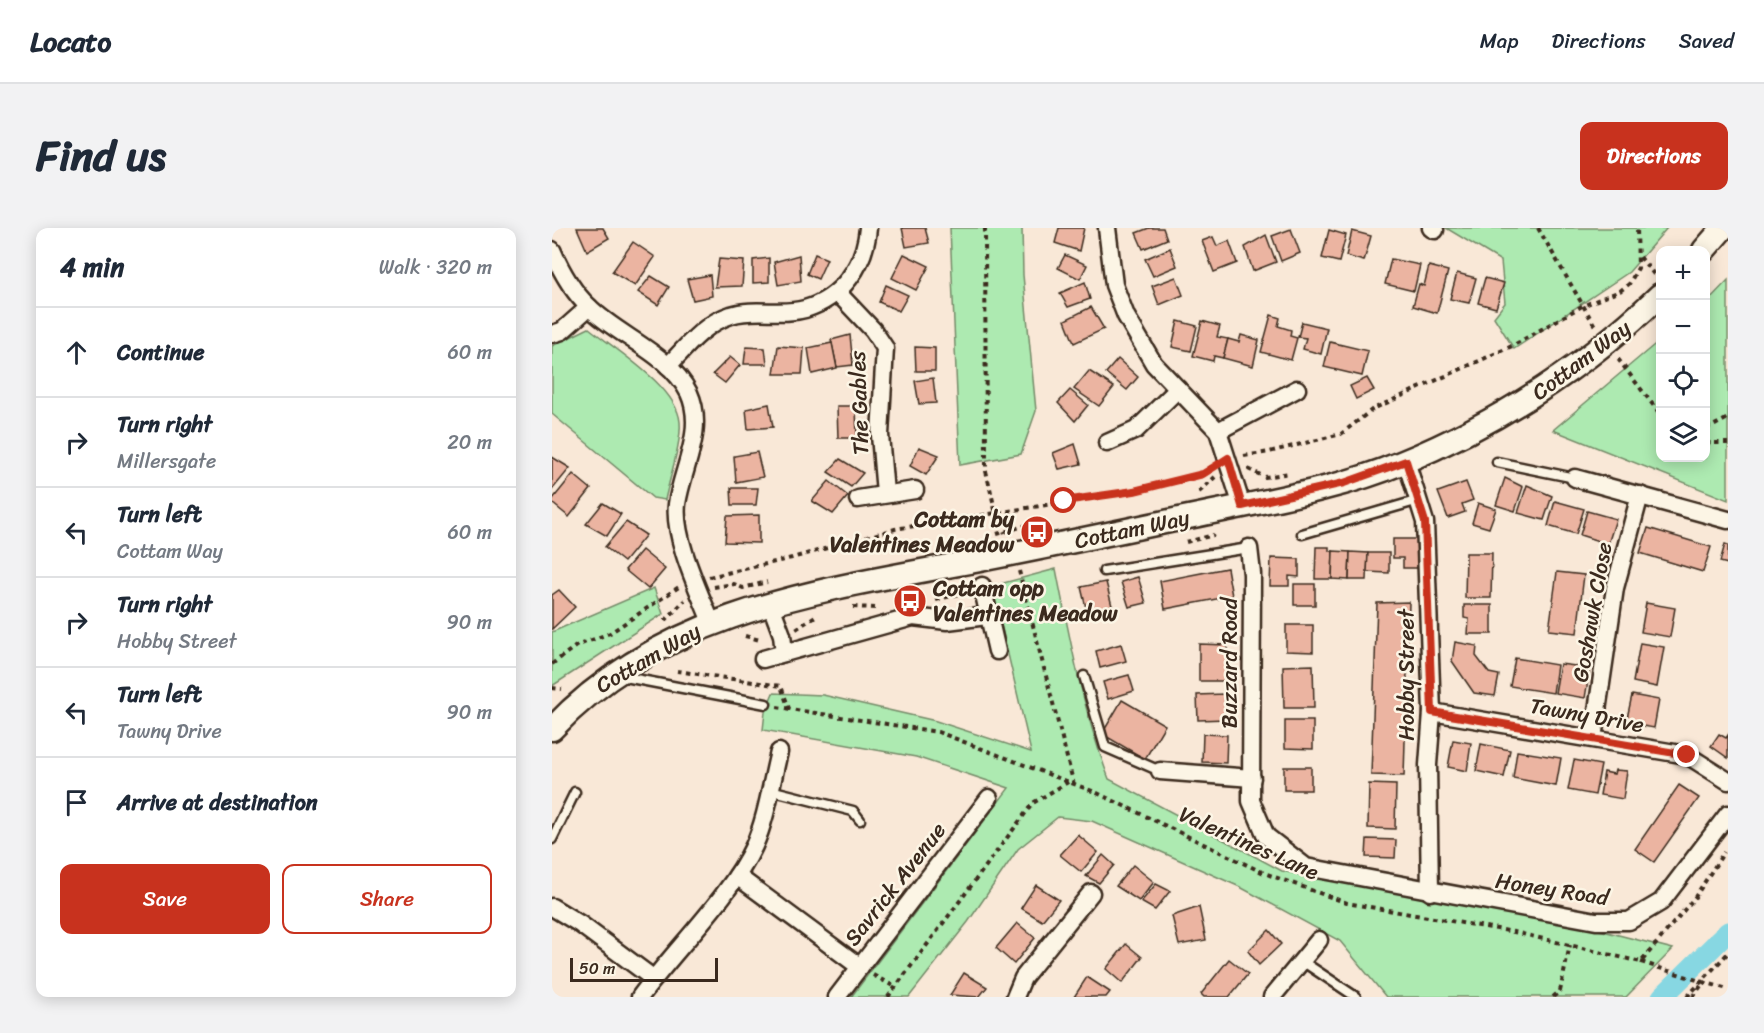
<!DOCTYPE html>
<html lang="en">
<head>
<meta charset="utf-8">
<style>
	body { margin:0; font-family:Sriracha,sans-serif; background:#f2f2f3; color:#1f2937 }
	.controls { position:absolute; right:18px; top:18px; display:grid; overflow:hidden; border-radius:12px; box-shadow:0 3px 15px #0003 }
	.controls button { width:54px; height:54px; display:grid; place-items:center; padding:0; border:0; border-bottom:2px solid #e0e1e3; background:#fff; color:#1f2937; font:30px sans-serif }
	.scale { position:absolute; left:18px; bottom:15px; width:148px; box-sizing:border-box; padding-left:6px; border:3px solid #3b2a1e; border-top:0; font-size:16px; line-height:21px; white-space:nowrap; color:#3b2a1e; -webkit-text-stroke:4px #fcf5e5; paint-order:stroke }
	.stop { position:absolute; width:18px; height:18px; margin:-14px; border:4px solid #c8321e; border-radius:50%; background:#fff }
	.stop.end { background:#c8321e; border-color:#fff; box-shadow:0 2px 6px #0008 }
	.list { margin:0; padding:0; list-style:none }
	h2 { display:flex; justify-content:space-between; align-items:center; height:78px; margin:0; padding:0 24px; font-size:26px }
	h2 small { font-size:20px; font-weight:400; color:#747a83 }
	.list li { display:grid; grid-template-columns:39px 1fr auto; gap:18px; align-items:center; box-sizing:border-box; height:90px; padding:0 24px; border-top:2px solid #e0e1e3 }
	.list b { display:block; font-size:22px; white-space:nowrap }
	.list p { margin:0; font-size:20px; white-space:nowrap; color:#747a83 }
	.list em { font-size:20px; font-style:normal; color:#747a83 }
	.actions { display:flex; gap:12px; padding:18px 24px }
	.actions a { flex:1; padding:14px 0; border:2px solid #c8321e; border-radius:12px; text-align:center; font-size:21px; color:#c8321e }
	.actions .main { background:#c8321e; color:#fff }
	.icon { flex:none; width:33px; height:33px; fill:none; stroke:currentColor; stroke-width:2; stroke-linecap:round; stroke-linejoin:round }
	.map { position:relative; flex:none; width:1176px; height:769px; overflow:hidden; border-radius:12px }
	header { display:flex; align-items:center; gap:36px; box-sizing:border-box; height:84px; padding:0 30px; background:#fff; border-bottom:2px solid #e0e1e3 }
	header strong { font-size:28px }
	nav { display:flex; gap:33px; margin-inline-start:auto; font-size:21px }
	.intro { display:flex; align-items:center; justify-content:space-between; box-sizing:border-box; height:144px; padding:0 36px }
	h1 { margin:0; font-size:42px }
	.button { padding:15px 27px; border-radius:12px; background:#c8321e; color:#fff; font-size:21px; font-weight:700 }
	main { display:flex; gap:36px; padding:0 36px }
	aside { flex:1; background:#fff; border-radius:12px; box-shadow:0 3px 15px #0003 }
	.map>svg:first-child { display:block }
	.green { fill:#adeab1; stroke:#748a68; stroke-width:1.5 }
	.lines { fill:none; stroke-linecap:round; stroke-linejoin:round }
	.canal { stroke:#87d7e2; stroke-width:21 }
	.building { fill:#ebb4a1; stroke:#3b2a1e; stroke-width:1.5 }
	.lane-casing { stroke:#3b2a1e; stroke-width:13 }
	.street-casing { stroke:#3b2a1e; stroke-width:21 }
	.secondary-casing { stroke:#3b2a1e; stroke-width:27 }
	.path { stroke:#3b2a1e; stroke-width:4; stroke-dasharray:4.5 4.5; stroke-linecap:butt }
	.lane { stroke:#fcf5e5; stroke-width:8 }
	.street { stroke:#fcf5e5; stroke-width:16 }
	.secondary { stroke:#fcf5e5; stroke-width:22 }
	.path-bridge { stroke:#3b2a1e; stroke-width:4; stroke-dasharray:4.5 4.5; stroke-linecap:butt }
	.route { stroke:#c8321e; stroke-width:8 }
	.labels { text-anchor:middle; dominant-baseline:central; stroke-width:5; stroke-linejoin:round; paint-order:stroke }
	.street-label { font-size:22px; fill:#3b2a1e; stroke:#fcf5e5 }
	.poi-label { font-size:22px; font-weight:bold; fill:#3b2a1e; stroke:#fcf5e5; text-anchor:end }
</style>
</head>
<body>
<header>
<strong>Locato</strong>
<nav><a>Map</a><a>Directions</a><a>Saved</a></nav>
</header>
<div class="intro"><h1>Find us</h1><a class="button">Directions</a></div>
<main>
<aside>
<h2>4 min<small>Walk · 320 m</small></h2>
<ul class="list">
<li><svg class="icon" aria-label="ahead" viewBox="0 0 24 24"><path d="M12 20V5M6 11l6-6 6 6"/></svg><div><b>Continue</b></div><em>60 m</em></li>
<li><svg class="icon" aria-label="right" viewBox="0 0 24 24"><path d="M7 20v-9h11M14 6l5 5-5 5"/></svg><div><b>Turn right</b><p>Millersgate</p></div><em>20 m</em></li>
<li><svg class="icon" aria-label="left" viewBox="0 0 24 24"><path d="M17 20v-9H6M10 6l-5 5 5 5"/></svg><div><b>Turn left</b><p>Cottam Way</p></div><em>60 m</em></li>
<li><svg class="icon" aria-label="right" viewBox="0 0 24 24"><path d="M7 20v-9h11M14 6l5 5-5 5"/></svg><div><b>Turn right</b><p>Hobby Street</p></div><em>90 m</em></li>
<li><svg class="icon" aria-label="left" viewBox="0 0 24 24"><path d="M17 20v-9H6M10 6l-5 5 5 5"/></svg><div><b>Turn left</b><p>Tawny Drive</p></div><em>90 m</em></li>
<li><svg class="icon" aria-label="arrive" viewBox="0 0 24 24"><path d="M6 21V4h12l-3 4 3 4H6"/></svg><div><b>Arrive at destination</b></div></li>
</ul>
<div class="actions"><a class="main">Save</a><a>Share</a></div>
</aside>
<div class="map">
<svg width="1176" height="769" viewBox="0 0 1176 769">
	<rect width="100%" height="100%" fill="#f9e8d7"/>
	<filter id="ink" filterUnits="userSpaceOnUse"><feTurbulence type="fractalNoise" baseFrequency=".0167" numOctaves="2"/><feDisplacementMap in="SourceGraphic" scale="12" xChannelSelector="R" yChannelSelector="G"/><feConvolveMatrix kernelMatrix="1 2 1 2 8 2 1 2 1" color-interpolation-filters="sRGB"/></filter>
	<g filter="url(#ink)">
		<!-- green -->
		<g class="green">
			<polygon points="398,0 470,0 471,47 484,183 469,226 408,237"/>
			<polygon points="894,0 1115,0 1077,44 962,121 942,89 953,75 949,33"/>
			<polygon points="1176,52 1176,272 1001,202 1108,112 1108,230 1154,230 1154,75"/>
			<path d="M37,100C64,122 125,159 128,194C130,213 117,252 113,272L101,270L0,186V118Z"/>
			<path d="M504,341C518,412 531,483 557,551L730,643L1051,703L1121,721L1074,769H834L788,713L688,659L540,593L506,589L466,621L416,694L357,769H299L457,560L364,529L211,502L213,484L221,465L271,467L384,493L479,524L440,358Z"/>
			<polygon points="102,360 111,386 0,458 0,404"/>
		</g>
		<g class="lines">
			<!-- canal -->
			<polyline class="canal" points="1110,769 1176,704"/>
		</g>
		<!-- building -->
		<g class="building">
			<polygon points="25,0 51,0 57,10 35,23"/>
			<polygon points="350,0 373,0 377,15 354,19"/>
			<polygon points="507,0 532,0 527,23 503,15"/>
			<polygon points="597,0 611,0 615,11 591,21 584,5"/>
			<polygon points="739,1 748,25 729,33 720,8"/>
			<polygon points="777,2 794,7 787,34 770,30"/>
			<polygon points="800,3 819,8 812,33 794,28"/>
			<polygon points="714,7 724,34 701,43 693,19"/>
			<polygon points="661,9 665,18 677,13 685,35 662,44 650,13"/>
			<polygon points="81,14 103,29 83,58 60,44"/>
			<polygon points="618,20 625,38 601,48 593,31"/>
			<polygon points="263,26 275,31 266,51 255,46"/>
			<polygon points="352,26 377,38 364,62 340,50"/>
			<polygon points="247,27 249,53 226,57 222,34"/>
			<polygon points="513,27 535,37 528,51 506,40"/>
			<polygon points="217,30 217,54 201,55 201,32"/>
			<polygon points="167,31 192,33 190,58 163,59"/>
			<polygon points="839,31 868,37 862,63 833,56"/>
			<polygon points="877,38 896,43 885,85 861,78 867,56 872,58"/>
			<polygon points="905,45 924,50 917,75 898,71"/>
			<polygon points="158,47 160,68 141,72 135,51"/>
			<polygon points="99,48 117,59 106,77 86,64"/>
			<polygon points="624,49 631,67 607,77 600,58"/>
			<polygon points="933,50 952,55 944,80 926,75"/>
			<polygon points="533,54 538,71 516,79 508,65"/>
			<polygon points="334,57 356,67 347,83 327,74"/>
			<polygon points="539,79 552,101 522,115 513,92"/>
			<polygon points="719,87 728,90 726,98 739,102 738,108 745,110 739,132 709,124"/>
			<polygon points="626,93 645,98 639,123 620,119"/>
			<polygon points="650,93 668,98 665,109 676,111 671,130 662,128 661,133 641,128"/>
			<polygon points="750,94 775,100 769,126 751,121 754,110 746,109"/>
			<polygon points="298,107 301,137 285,139 279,112"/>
			<polygon points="689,107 707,112 701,138 671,130 676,111 687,114"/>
			<polygon points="778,114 816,123 810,148 772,139"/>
			<polygon points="280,115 285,140 260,146 256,120"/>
			<polygon points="226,118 252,120 250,146 222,146"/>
			<polygon points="194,119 213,120 215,136 192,136"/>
			<polygon points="363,119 383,120 383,143 364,143"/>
			<polygon points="178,129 188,137 173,155 161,146"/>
			<polygon points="566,131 586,149 575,162 554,145"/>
			<polygon points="537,143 562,159 547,178 522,161"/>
			<polygon points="381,150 384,175 367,176 363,153"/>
			<polygon points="815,150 822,162 804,171 798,158"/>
			<polygon points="518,162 536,177 523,193 506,175"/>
			<polygon points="217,176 221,199 196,201 194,181"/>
			<polygon points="285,178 304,178 305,210 286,210"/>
			<polygon points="523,216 529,236 507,241 501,225"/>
			<polygon points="367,219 387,227 374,247 358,238"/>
			<polygon points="205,224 211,249 184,254 182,228"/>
			<polygon points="0,229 18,240 0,262"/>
			<polygon points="288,231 311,245 299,259 276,244"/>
			<polygon points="21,246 39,261 17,289 0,275 0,272"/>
			<polygon points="953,250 971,259 963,283 944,277"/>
			<polygon points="277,253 296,268 281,286 260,273"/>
			<polygon points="914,254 921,272 910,276 913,284 896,290 886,264"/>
			<polygon points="975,257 1000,268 992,292 966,285"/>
			<polygon points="179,260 206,260 204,277 180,277"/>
			<polygon points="1003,273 1032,281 1024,306 996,298"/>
			<polygon points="51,275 69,286 55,308 34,296"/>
			<polygon points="926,275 944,281 937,300 920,295"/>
			<polygon points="1035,283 1064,291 1056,316 1028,307"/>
			<polygon points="207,287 207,315 173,314 175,288"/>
			<polygon points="74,294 94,307 72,334 53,319"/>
			<polygon points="1096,300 1159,319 1151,344 1088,325"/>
			<polygon points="841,311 868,311 869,340 851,340 851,330 841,330"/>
			<polygon points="1173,316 1176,317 1176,336 1168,334"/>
			<polygon points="764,319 777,319 777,323 781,323 780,351 763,351"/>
			<polygon points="90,322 113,341 96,361 73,342"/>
			<polygon points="781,323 798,324 797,352 780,351"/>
			<polygon points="798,324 816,325 815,352 797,352"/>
			<polygon points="816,325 837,325 837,345 815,344"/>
			<polygon points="914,325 940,325 939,370 913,370"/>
			<polygon points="719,330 747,331 747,349 737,348 737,358 718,358"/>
			<polygon points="675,340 680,368 613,381 608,353"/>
			<polygon points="1005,344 1032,347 1025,405 997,402"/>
			<polygon points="586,349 594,375 577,379 569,354"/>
			<polygon points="554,354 560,378 535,384 529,359"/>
			<rect x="742" y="356" width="21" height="21"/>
			<polygon points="7,362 23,379 0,401 0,367"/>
			<polygon points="857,374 852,548 819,547 825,375"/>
			<polygon points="1094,375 1123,380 1118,409 1089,404"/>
			<polygon points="912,377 940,377 940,406 916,406 917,391 912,390"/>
			<polygon points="734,397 761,397 761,424 734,423"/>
			<polygon points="903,414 925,418 924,428 937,445 947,447 943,468 922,465 900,433"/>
			<polygon points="1088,415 1112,419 1105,459 1081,454"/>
			<polygon points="569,416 574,433 548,440 544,423"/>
			<polygon points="647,416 675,417 675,453 647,453"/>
			<polygon points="963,430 1005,437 1001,465 958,458"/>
			<polygon points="1008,436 1038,440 1033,470 1003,465"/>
			<polygon points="761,437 762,480 732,480 731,438"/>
			<polygon points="577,447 582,463 556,471 551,454"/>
			<polygon points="673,466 674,491 646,492 645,467"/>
			<polygon points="1080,467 1107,472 1102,500 1074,495"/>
			<polygon points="570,472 613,497 593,531 550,506"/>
			<polygon points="733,493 761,493 761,521 733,520"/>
			<polygon points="651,506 675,507 674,535 650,534"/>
			<polygon points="1167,506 1174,510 1176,507 1176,530 1159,518"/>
			<polygon points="901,512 919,515 915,543 896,539"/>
			<polygon points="929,516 958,522 952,549 924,543"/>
			<polygon points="965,523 1009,530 1004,558 961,550"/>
			<polygon points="1022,532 1049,537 1043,567 1016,562"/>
			<rect x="732" y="539" width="27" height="23"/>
			<polygon points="1063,542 1075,543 1071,571 1048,567 1052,544 1062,546"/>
			<polygon points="817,556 844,557 843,601 816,600"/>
			<polygon points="1127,557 1147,570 1102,634 1083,621"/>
			<polygon points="526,607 546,624 529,644 508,627"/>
			<polygon points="815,611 844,612 843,630 814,629"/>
			<polygon points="551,627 562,637 547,655 534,648"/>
			<polygon points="581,637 602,654 587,673 564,658"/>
			<polygon points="604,656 618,663 603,682 589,674"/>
			<polygon points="484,657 507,672 490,693 469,680"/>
			<polygon points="647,679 654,712 627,717 620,688"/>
			<polygon points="465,695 483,710 462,736 444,720"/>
			<polygon points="717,702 729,716 707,737 696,723"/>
			<polygon points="574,716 590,729 570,755 554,741"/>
			<polygon points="677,731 696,746 677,769 652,769 649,766"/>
			<polygon points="412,745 435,759 427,769 398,767"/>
			<polygon points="535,749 558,764 554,769 522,769"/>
		</g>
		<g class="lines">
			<!-- lane casing -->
			<g class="lane-casing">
				<g id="lane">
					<polyline points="945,234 1023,250"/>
					<polyline points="750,306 867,272"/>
					<polyline points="552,343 697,320"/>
					<polyline points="68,448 214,476"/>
					<polyline points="532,448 553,519 608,543"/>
					<polyline points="218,562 301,583 308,592"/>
					<polyline points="0,611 23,564"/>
					<polyline points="750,733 804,769"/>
				</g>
			</g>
			<!-- street casing -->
			<g class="street-casing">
				<g id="street">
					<polyline points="555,0 562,57 574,88 602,136 666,203 690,278"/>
					<polyline points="879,0 883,2"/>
					<path d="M0,22C9,43 20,63 37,79C67,109 117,125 137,165C154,202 130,240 125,276C121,310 147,363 159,394"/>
					<polyline points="285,64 321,102 333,120 328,207 333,265"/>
					<polyline points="0,106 10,103 37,79"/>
					<path d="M116,138C134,119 153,95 179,87C202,79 230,88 253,81C290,70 313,37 316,0"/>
					<polyline points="666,203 745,161"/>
					<polyline points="555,215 584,202 626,161"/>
					<polyline points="854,233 873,294 880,484 876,537 878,664"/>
					<polyline points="1023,250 1176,292"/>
					<polyline points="306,271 363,262"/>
					<polyline points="697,320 700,346 699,573 714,608 754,639 1044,693 1077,693 1109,674 1176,586"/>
					<polyline points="430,358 445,423"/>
					<polyline points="218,375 230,407 232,425"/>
					<polyline points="211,431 361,389 395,393 435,388"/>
					<polyline points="880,484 1135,527 1176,553"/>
					<polyline points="1041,510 1063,360 1088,267"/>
					<polyline points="608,543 700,550"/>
					<polyline points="185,648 308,739"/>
					<polyline points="0,679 28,696 102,751"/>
					<path d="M88,769C122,722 179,668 202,618C215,589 219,556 227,524"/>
					<polyline points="285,769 437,570"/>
					<polyline points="463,769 471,750 539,665"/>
					<polyline points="720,769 767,712"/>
				</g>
			</g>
			<!-- secondary casing -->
			<g class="secondary-casing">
				<g id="secondary">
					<polyline points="1152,22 1171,0"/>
					<path d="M0,501C112,381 275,361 428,332C506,317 583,300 661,284C724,271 790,260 849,235C946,195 1032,140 1108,67"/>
				</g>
			</g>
			<!-- path -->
			<g class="path">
				<polyline points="433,0 434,243 444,286 453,305"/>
				<polyline points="986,0 1043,98"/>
				<polyline points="1088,29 1104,49"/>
				<polyline points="1066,131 1108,186"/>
				<polyline points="1154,199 1159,199 1176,190"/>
				<polyline points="1154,215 1176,215"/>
				<polyline points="692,228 717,224 789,206 821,181 960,118 1030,78 1068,63 1077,56 1086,40 1085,0"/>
				<polyline points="696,241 713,249 738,245"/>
				<polyline points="647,264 663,249"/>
				<polyline points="445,306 479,296 496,295"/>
				<polyline points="634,314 662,307"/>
				<polyline points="467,343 522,557"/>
				<polyline points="157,349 240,330 343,301 582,263 651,246 660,239"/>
				<polyline points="162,359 182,356 191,360 215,354"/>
				<polyline points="384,372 414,364"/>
				<polyline points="301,379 323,380"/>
				<polyline points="113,393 133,372"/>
				<polyline points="244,401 265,387"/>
				<polyline points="193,408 208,412"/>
				<polyline points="0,436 24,418 58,405 127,359"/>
				<polyline points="125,443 229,458 237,481"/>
				<polyline points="0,460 10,461"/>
				<polyline points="225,479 386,504 543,564 712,645 795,675 962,704 1089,734 1143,669 1172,624"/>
				<polyline points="321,747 343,759"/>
				<polyline points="1151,754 1176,761"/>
				<polyline points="336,769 481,575 516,554"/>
				<polyline points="1001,769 1008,763 1018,717"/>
				<polyline points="1135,769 1176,725"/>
				<polyline points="1141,769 1151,755"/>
			</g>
			<!-- lane -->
			<use href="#lane" class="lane"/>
			<!-- street -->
			<use href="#street" class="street"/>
			<!-- secondary -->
			<use href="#secondary" class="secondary"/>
			<!-- path-bridge -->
			<polyline class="path-bridge" points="1089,734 1151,754"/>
		</g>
	</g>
	<g class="lines" filter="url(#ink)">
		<!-- route -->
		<polyline class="route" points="512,273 582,263 651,246 676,230 690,278 792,255 854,233 873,294 880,484 1135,527"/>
	</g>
	<!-- icons -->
	<defs>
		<g id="bus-disc" transform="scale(1.725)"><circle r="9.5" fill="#c8321e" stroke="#fcf5e5"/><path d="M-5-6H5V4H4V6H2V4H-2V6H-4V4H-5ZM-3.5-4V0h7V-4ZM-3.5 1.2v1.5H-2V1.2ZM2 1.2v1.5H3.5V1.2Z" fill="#fff"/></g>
	</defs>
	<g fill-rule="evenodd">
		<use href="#bus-disc" x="485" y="304"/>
		<use href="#bus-disc" x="358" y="373"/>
	</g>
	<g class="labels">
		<!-- street labels -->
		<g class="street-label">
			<text transform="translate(1029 132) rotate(-37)">Cottam Way</text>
			<text transform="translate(307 175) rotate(-92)">The Gables</text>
			<text transform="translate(580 301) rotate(-12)">Cottam Way</text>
			<text transform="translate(1040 384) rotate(-80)">Goshawk Close</text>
			<text transform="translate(96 430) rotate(-30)">Cottam Way</text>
			<text transform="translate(677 435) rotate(-90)">Buzzard Road</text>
			<text transform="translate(854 447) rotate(-90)">Hobby Street</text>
			<text transform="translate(1035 487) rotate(10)">Tawny Drive</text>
			<text transform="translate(697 615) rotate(24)">Valentines Lane</text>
			<text transform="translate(343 656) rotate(-52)">Savrick Avenue</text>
			<text transform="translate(1000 661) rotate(9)">Honey Road</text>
		</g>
		<!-- poi labels -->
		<g class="poi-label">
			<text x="462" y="291">Cottam by<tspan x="462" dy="25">Valentines Meadow</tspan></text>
			<text x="381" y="360" text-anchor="start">Cottam opp<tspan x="381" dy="25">Valentines Meadow</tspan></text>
		</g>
	</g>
</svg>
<div class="controls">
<button>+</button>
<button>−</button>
<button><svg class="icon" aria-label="locate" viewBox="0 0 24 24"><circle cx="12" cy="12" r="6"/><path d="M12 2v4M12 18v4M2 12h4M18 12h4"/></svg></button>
<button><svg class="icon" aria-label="layers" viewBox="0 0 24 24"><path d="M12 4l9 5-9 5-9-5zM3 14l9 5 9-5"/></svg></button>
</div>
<div class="scale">50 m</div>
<div class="stop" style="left:512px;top:273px"></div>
<div class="stop end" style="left:1135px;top:527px"></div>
</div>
</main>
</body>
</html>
